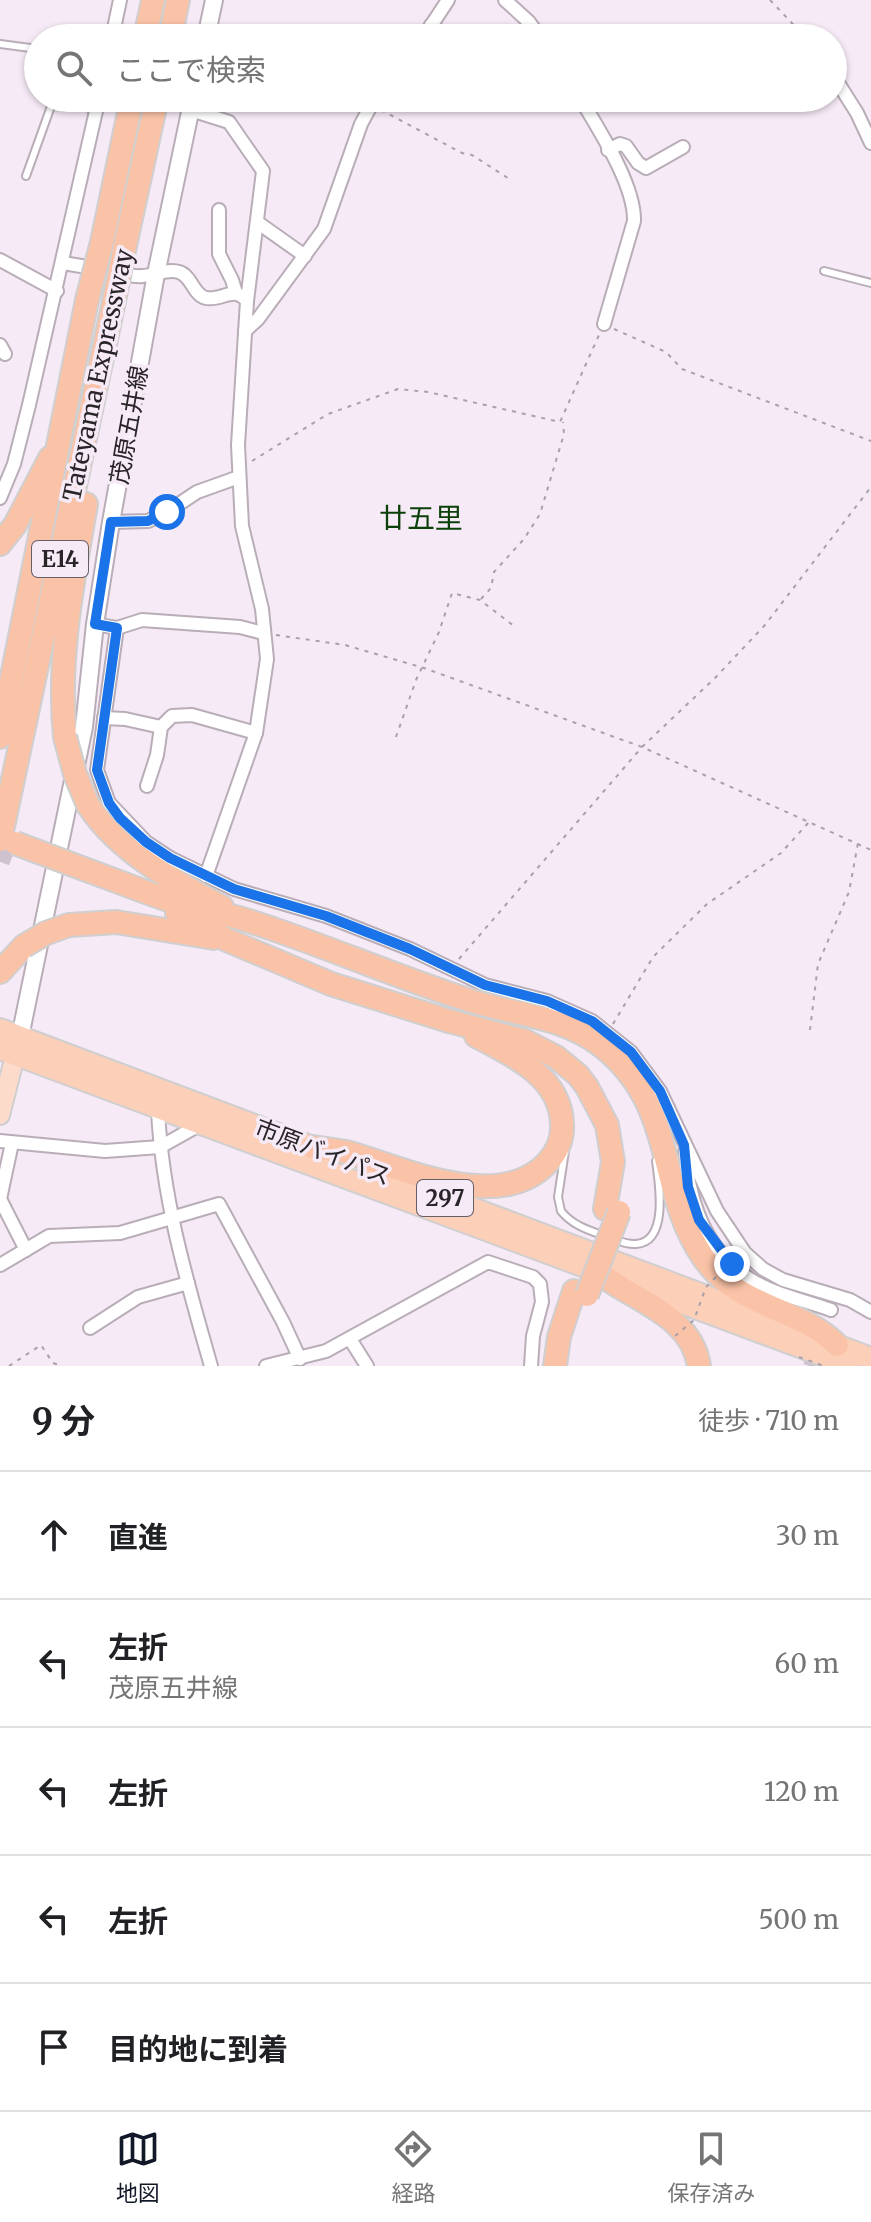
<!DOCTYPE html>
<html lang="ja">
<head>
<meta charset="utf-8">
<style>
	body { margin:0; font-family:Merriweather,"Noto Sans JP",serif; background:#f6f6f6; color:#202124 }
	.stop { position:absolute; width:24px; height:24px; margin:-18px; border:6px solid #1a73e8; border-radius:50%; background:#fff }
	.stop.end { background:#1a73e8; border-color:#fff; box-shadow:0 2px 8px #0008 }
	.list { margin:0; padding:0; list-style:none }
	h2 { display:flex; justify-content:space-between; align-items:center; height:104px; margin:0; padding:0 32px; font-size:34px }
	h2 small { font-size:26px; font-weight:400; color:#757577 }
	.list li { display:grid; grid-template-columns:52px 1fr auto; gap:24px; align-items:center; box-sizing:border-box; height:128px; padding:0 32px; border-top:2px solid #e0e0e0 }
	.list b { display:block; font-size:30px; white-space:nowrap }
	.list p { margin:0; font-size:26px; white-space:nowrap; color:#757577 }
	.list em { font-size:26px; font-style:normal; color:#757577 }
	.icon { flex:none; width:44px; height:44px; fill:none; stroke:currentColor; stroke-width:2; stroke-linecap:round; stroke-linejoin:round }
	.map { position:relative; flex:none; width:871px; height:1366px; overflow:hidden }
	.search { position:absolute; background:#fff; box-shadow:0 2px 6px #0004; left:24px; right:24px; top:24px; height:88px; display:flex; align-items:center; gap:20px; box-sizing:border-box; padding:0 28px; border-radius:44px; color:#757577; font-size:30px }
	.sheet { height:744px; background:#fff }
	nav { display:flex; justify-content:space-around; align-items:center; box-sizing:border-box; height:112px; border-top:2px solid #e0e0e0; background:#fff; font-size:22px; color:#757577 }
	nav a { display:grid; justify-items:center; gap:4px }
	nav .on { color:#111827 }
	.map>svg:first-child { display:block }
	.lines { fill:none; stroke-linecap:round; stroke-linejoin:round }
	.minor-tunnel { stroke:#cdc2cd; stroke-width:12; stroke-dasharray:12 6; stroke-linecap:butt }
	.motorway-tunnel { stroke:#cdc2cd; stroke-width:22; stroke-dasharray:22 11; stroke-linecap:butt }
	.service-casing { stroke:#b9adb8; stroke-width:10 }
	.minor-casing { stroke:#b9adb8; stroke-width:16 }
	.secondary-casing { stroke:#b9adb8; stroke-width:20 }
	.primary-casing { stroke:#d0cfd0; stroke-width:22 }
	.trunk-casing { stroke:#d0cfd0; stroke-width:24 }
	.motorway-casing { stroke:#d0cfd0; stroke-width:26 }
	.path { stroke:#a9a0a9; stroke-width:2; stroke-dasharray:4 6; stroke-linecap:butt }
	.service { stroke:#fff; stroke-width:6 }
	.minor { stroke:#fff; stroke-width:12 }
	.secondary { stroke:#fff; stroke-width:16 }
	.primary { stroke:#fcdbca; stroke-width:18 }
	.trunk { stroke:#fbcfb8; stroke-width:20 }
	.motorway { stroke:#fac3a7; stroke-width:22 }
	.motorway-bridge-casing { stroke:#d0cfd0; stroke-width:26; stroke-linecap:butt }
	.path-bridge { stroke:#a9a0a9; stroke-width:2; stroke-dasharray:4 6; stroke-linecap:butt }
	.motorway-bridge { stroke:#fac3a7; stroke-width:22 }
	.route { stroke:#1a73e8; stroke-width:10 }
	.labels { text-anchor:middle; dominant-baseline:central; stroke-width:7; stroke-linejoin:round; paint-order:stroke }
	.shield { fill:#f6eaf6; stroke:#665f66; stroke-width:2 }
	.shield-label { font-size:22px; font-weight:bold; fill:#282428 }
	.street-label { font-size:24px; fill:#282428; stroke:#f6eaf6 }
	.quarter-label { font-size:28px; fill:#0b4008; stroke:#f6eaf6 }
</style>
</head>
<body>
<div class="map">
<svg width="871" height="1366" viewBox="0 0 871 1366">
	<rect width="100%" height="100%" fill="#f6eaf6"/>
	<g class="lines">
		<!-- minor-tunnel -->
		<polyline class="minor-tunnel" points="809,1366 831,1310"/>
		<!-- motorway-tunnel -->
		<polyline class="motorway-tunnel" points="0,850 13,855"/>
		<!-- service casing -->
		<g class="service-casing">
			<g id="service">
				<polyline points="0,44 38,49"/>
				<polyline points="26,176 54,98 96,110"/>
				<polyline points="824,271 871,283"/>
				<path d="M565,1151L558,1197L561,1211C572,1225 588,1230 605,1236C615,1239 625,1245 636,1244C669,1242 659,1183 656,1161"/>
			</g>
		</g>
		<!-- minor casing -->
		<g class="minor-casing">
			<g id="minor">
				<polyline points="505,0 529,22 541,38"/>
				<polyline points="431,25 448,38"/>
				<polyline points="112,38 120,0"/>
				<polyline points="423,38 448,0"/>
				<polyline points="833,75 857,113 871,143"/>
				<path d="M580,98C599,130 635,185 634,221L604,324"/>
				<polyline points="191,110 229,122 263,171 247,301"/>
				<polyline points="608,150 620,144 626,146 638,163 646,168 683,147"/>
				<polyline points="219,210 219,254 232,280 236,293"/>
				<polyline points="257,222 305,256"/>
				<polyline points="0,260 57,291"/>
				<polyline points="63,263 99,269"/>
				<path d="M117,273C125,274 134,277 142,276C154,276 168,268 179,272C192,276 193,295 206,298C222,301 234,285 247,301L238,445L242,526L262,609L267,659L256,733L206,876"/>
				<polyline points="245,331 258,319 324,229 361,124 375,98"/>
				<polyline points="0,345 5,354"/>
				<polyline points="0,498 14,464 29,405 99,98"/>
				<polyline points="111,522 148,521 167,512 197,492 239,477"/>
				<polyline points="95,624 117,628 142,620 240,627 263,633"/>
				<polyline points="117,628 97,770 109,803 146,842 170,858 234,889 326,916 410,949 485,985 547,1001 592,1021 631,1052 660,1091 717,1211 745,1253 763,1269 783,1280 850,1300 871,1312"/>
				<polyline points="104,718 125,719 161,727"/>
				<polyline points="147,786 157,755 161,727 172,716 192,715 256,733"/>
				<path d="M158,1110C162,1198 187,1282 211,1366"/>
				<polyline points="0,1141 105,1151 160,1147 201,1124"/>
				<path d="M685,1152C689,1201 705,1251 750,1279C773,1294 804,1300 831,1310"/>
				<polyline points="0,1199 26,1250"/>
				<polyline points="0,1199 12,1143"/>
				<polyline points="0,1265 49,1236 120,1233 219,1204 283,1322 300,1359"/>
				<polyline points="90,1328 138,1297 188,1283"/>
				<polyline points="350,1339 367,1366"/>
				<polyline points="266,1366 326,1351 488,1262 533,1277 540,1284 542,1302 533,1336 531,1366"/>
			</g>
		</g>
		<!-- secondary casing -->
		<g class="secondary-casing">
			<g id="secondary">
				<polyline points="206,38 214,0"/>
				<polyline points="20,1037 84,727 95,624 111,522 156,274 193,98"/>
			</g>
		</g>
		<!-- primary casing -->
		<g class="primary-casing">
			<polyline id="primary" points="0,1115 19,1040"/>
		</g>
		<!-- trunk casing -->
		<g class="trunk-casing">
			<g id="trunk">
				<polyline points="0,1029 326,1152"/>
				<polyline points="0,1049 851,1366"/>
				<polyline points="374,1171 871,1358"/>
			</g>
		</g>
		<!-- motorway casing -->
		<g class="motorway-casing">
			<g id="motorway">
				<polyline points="145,38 153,0"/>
				<polyline points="170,38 178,0"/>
				<polyline points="102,242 132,98"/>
				<polyline points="125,246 157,98"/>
				<polyline points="0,544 15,525 50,458"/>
				<polyline points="0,737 87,300"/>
				<path d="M65,737C57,659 73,581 86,504"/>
				<path d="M88,805C119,852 173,881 222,907"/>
				<polyline points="5,817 114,301"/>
				<path d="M84,869C120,882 156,897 193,908C210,913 228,914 246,920C319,943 389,974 462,998C510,1015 562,1014 603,1047C678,1107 656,1189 703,1257C738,1309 798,1306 837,1345"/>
				<polyline points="177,913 227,940 331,984 449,1021 525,1041 556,1057 578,1075 587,1087 607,1125 613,1162 605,1209"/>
				<polyline points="69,925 116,922 214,938"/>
				<polyline points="0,972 24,946"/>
				<path d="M313,1147C325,1149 338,1150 350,1153C404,1169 501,1214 548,1162C558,1151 563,1137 562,1123C560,1076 512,1055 476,1036"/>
				<path d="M600,1274C635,1301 692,1316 699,1366"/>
				<polyline points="555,1366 559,1337 574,1291"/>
			</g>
		</g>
		<!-- path -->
		<g class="path">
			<polyline points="770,0 806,38"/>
			<polyline points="381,110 462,153 472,155 511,180"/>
			<polyline points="614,329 666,352 682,369 871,441"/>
			<polyline points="252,461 328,414 398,389 428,392 560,422 599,335"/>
			<polyline points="481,599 491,588 494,572 524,539 540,514 564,434 563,422"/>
			<polyline points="276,635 345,645 424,668 642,747 871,850"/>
			<polyline points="396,737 416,680 439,632 452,593 480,600 514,626"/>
			<polyline points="459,959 642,747 715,678 765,625 871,487"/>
			<polyline points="613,1024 653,957 707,904 781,853 809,822"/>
			<polyline points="810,1030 818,964 849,892 858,843"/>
			<polyline points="9,1366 41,1345 53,1363 62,1366"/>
		</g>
		<!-- service -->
		<use href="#service" class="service"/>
		<!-- minor -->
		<use href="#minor" class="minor"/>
		<!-- secondary -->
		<use href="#secondary" class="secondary"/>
		<!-- primary -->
		<use href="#primary" class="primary"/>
		<!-- trunk -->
		<use href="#trunk" class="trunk"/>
		<!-- motorway -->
		<use href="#motorway" class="motorway"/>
		<!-- motorway-bridge casing -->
		<g class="motorway-bridge-casing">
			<g id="motorway-bridge">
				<polyline points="87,300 102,242"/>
				<polyline points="114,301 125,246"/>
				<polyline points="65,737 75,774 88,805"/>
				<polyline points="0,840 5,817"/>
				<polyline points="15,843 84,869"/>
				<polyline points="24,946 46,933 69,925"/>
				<polyline points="587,1295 619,1212"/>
			</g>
		</g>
		<!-- path-bridge -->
		<g class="path-bridge">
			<polyline points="464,1196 468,1177"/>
			<polyline points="675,1336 694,1320 706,1287 724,1269"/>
			<polyline points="799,1357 824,1366"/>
		</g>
		<!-- motorway-bridge -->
		<use href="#motorway-bridge" class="motorway-bridge"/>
	</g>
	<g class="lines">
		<!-- route -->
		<polyline class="route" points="167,512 148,521 111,522 95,624 117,628 97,770 109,803 120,818 146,842 170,858 234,889 326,916 410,949 485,985 547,1001 592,1021 631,1052 660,1091 684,1145 688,1187 699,1220 732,1264"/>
	</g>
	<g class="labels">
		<!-- shield labels -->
		<g class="shield">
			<rect x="32" y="541" width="56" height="36" rx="6"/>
			<rect x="417" y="1180" width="56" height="36" rx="6"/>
		</g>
		<g class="shield-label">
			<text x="60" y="559">E14</text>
			<text x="445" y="1198">297</text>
		</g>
		<!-- street labels -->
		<g class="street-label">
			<text transform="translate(98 375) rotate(-78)">Tateyama Expressway</text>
			<text transform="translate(129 425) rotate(-80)">茂原五井線</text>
			<text transform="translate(323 1152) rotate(21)">市原バイパス</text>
		</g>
		<!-- quarter labels -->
		<g class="quarter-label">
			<text x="421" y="518">廿五里</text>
		</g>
	</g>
</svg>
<div class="stop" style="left:167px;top:512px"></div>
<div class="stop end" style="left:732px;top:1264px"></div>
<div class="search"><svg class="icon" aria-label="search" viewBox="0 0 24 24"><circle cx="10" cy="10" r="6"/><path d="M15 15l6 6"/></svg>ここで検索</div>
</div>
<section class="sheet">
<h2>9 分<small>徒歩 · 710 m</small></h2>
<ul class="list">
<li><svg class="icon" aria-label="ahead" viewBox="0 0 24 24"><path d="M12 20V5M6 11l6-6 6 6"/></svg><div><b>直進</b></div><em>30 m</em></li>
<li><svg class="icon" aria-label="left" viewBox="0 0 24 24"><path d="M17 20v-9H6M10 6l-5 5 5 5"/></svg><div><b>左折</b><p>茂原五井線</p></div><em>60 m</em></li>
<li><svg class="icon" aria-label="left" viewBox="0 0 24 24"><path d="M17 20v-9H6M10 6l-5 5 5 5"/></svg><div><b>左折</b></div><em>120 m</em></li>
<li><svg class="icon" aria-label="left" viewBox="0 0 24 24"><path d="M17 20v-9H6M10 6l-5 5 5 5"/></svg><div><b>左折</b></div><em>500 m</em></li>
<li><svg class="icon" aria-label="arrive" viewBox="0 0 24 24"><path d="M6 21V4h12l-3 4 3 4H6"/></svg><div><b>目的地に到着</b></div></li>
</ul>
</section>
<nav>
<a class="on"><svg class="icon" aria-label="map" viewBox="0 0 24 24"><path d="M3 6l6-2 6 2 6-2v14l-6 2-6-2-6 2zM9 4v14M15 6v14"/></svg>地図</a>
<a><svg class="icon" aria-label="directions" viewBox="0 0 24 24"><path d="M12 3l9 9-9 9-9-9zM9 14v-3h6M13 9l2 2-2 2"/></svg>経路</a>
<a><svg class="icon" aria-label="saved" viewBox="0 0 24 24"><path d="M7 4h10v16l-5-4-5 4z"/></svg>保存済み</a>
</nav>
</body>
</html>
